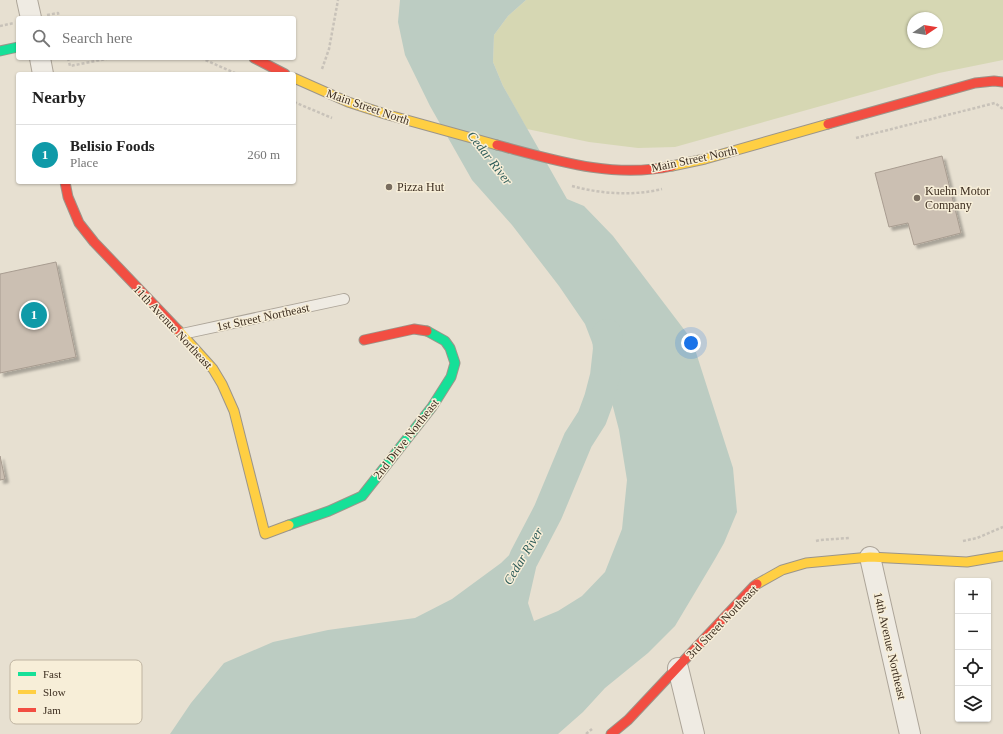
<!DOCTYPE html>
<html lang="en">
<head>
<meta charset="utf-8">
<style>
	body { margin:0; font-family:Georgia,serif; background:#f6f6f6; color:#222 }
	.controls { position:absolute; right:12px; bottom:12px; display:grid; overflow:hidden; border-radius:4px; box-shadow:0 1px 3px #0004 }
	.controls button { width:36px; height:36px; display:grid; place-items:center; padding:0; border:0; border-bottom:1px solid #e0e0e0; background:#fff; color:#222; font:20px sans-serif }
	.compass { position:absolute; left:907px; top:12px; width:36px; height:36px; border-radius:50%; background:#fff; box-shadow:0 1px 3px #0004; rotate:78deg }
	.you { position:absolute; left:691px; top:343px; width:14px; height:14px; margin:-10px; border:3px solid #fff; border-radius:50%; background:#1a73e8; box-shadow:0 0 0 6px #1a73e833 }
	.badge { display:grid; place-items:center; width:26px; height:26px; border-radius:50%; background:#d93025; color:#fff; font-size:13px; font-weight:700 }
	.pin { position:absolute; translate:-50% -50%; border:2px solid #fff; box-shadow:0 1px 4px #0006 }
	.list { margin:0; padding:0; list-style:none }
	h2 { display:flex; justify-content:space-between; align-items:center; height:52px; margin:0; padding:0 16px; font-size:17px }
	h2 small { font-size:13px; font-weight:400; color:#767676 }
	.list li { display:grid; grid-template-columns:26px 1fr auto; gap:12px; align-items:center; box-sizing:border-box; height:60px; padding:0 16px; border-top:1px solid #e0e0e0 }
	.list b { display:block; font-size:15px; white-space:nowrap }
	.list p { margin:0; font-size:13px; white-space:nowrap; color:#767676 }
	.list em { font-size:13px; font-style:normal; color:#767676 }
	.icon { flex:none; width:22px; height:22px; fill:none; stroke:currentColor; stroke-width:2; stroke-linecap:round; stroke-linejoin:round }
	.map { position:relative; flex:none; width:1003px; height:734px; overflow:hidden }
	.search { position:absolute; background:#fff; box-shadow:0 1px 3px #0004; left:16px; top:16px; width:280px; height:44px; display:flex; align-items:center; gap:10px; box-sizing:border-box; padding:0 14px; border-radius:4px; color:#767676; font-size:15px }
	.panel { position:absolute; background:#fff; box-shadow:0 1px 3px #0004; left:16px; top:72px; width:280px; height:112px; border-radius:4px }
	.map>svg:first-child { display:block }
	.green { fill:#d6d7b3; fill-rule:evenodd }
	.water { fill:#bcccc2 }
	.lines { fill:none; stroke-linecap:round; stroke-linejoin:round }
	.river { stroke:#bcccc2; stroke-width:30 }
	.building { fill:#cbbfb2; stroke:#a89c90; filter:url(#shadow) }
	.lane-casing { stroke:#ada599; stroke-width:12 }
	.street-casing { stroke:#ada599; stroke-width:22 }
	.fast-casing { stroke:#9c958a; stroke-width:11 }
	.slow-casing { stroke:#9c958a; stroke-width:11 }
	.jam-casing { stroke:#9c958a; stroke-width:11 }
	.path { stroke:#c8c2b9; stroke-width:2.5; stroke-dasharray:3 2; stroke-linecap:butt }
	.lane { stroke:#efebe3; stroke-width:10 }
	.street { stroke:#efebe3; stroke-width:20 }
	.fast { stroke:#16e098; stroke-width:9 }
	.slow { stroke:#ffcf43; stroke-width:9 }
	.jam { stroke:#f24e42; stroke-width:9 }
	.poi-dot { fill:#786c5e; stroke:#f7eed8; stroke-width:1.5 }
	.labels { text-anchor:middle; dominant-baseline:central; stroke-width:3; stroke-linejoin:round; paint-order:stroke }
	.street-label { font-size:12px; fill:#3d2e20; stroke:#f7eed8 }
	.poi-label { font-size:12px; fill:#3d2e20; stroke:#f7eed8; text-anchor:start }
	.water-label { font-size:13px; font-style:italic; fill:#2f5d5a; stroke:#f7eed8 }
	.key { fill:#f7eed8; stroke:#bfb4a1; stroke-width:1 }
	.key-label { font-size:11px; fill:#3d2e20 }
</style>
</head>
<body>
<div class="map">
<svg width="1003" height="734" viewBox="0 0 1003 734">
	<defs>
		<filter id="shadow"><feDropShadow dx="3.5" dy="3.5" stdDeviation="1" flood-color="#0004"/></filter>
	</defs>
	<rect width="100%" height="100%" fill="#e7e0d1"/>
	<!-- green -->
	<path class="green" d="M526,0H1003V60L939,73L675,147L638,148L589,142L527,129L503,86L493,62L494,35L508,16ZM913,18H937V42H913Z"/>
	<!-- water -->
	<polygon class="water" points="400,0 526,0 508,16 494,35 493,62 503,86 567,199 584,206 613,236 692,340 733,468 737,512 724,543 715,559 675,626 648,653 605,688 583,712 558,734 170,734 191,703 224,663 273,642 328,630 415,618 452,599 501,563 543,522 536,568 528,603 534,621 558,611 582,596 605,572 622,529 627,480 619,430 605,376 585,324 559,286 512,225 472,180 430,106 405,55 398,22"/>
	<g class="lines">
		<!-- river -->
		<polyline class="river" points="524,558 548,512 578,440 592,418 599,399 605,376 608,349 607,334"/>
	</g>
	<!-- building -->
	<g class="building">
		<polygon points="942,156 961,233 914,245 908,223 889,227 875,173"/>
		<polygon points="56,262 76,357 0,373 0,274"/>
		<polygon points="0,456 5,479 0,480"/>
	</g>
	<g class="lines">
		<!-- lane casing -->
		<g class="lane-casing">
			<polyline id="lane" points="182,334 344,299"/>
		</g>
		<!-- street casing -->
		<g class="street-casing">
			<g id="street">
				<polyline points="27,0 31,18"/>
				<polyline points="40,58 43,74"/>
				<polyline points="870,557 910,734"/>
				<polyline points="678,668 694,734"/>
			</g>
		</g>
		<!-- fast casing -->
		<g class="fast-casing">
			<g id="fast">
				<polyline points="0,51 18,47"/>
				<polyline points="289,525 329,511 362,496 432,407 451,377 455,363 450,348 445,341 427,331"/>
			</g>
		</g>
		<!-- slow casing -->
		<g class="slow-casing">
			<g id="slow">
				<polyline points="294,78 348,102 385,114 497,145"/>
				<polyline points="672,166 705,159 828,124"/>
				<polyline points="178,330 213,369 222,384 234,411 265,534 289,525"/>
				<polyline points="757,584 782,570 806,563 870,557 967,562 1003,556"/>
			</g>
		</g>
		<!-- jam casing -->
		<g class="jam-casing">
			<g id="jam">
				<polyline points="254,58 285,74"/>
				<polyline points="828,124 975,83 994,81 1003,82"/>
				<path d="M497,145C554,160 613,179 672,166"/>
				<polyline points="65,182 68,197 79,223 94,242 178,330"/>
				<polyline points="364,340 414,329 427,331"/>
				<polyline points="611,734 628,720 754,586 757,584"/>
			</g>
		</g>
		<!-- path -->
		<g class="path">
			<polyline points="47,15 58,13 59,18"/>
			<polyline points="0,26 14,23"/>
			<polyline points="68,58 70,66 111,58"/>
			<polyline points="201,58 237,74"/>
			<polyline points="322,69 329,49 338,0"/>
			<polyline points="294,102 332,118"/>
			<polyline points="856,138 995,103 1003,109"/>
			<path d="M572,186C601,194 633,196 662,189"/>
			<polyline points="816,541 820,540 849,538"/>
			<polyline points="963,541 977,538 1003,527"/>
			<polyline points="586,734 592,729"/>
		</g>
		<!-- lane -->
		<use href="#lane" class="lane"/>
		<!-- street -->
		<use href="#street" class="street"/>
		<!-- fast -->
		<use href="#fast" class="fast"/>
		<!-- slow -->
		<use href="#slow" class="slow"/>
		<!-- jam -->
		<use href="#jam" class="jam"/>
	</g>
	<!-- markers -->
	<g class="poi-dot">
		<circle cx="389" cy="187" r="4"/>
		<circle cx="917" cy="198" r="4"/>
	</g>
	<g class="labels">
		<!-- street labels -->
		<g class="street-label">
			<text transform="translate(368 107) rotate(19)">Main Street North</text>
			<text transform="translate(694 159) rotate(-12)">Main Street North</text>
			<text transform="translate(263 317) rotate(-12)">1st Street Northeast</text>
			<text transform="translate(173 327) rotate(47)">11th Avenue Northeast</text>
			<text transform="translate(406 439) rotate(-52)">2nd Drive Northeast</text>
			<text transform="translate(722 622) rotate(-46)">3rd Street Northeast</text>
			<text transform="translate(890 646) rotate(77)">14th Avenue Northeast</text>
		</g>
		<!-- poi labels -->
		<g class="poi-label">
			<text x="397" y="187">Pizza Hut</text>
			<text x="925" y="191">Kuehn Motor<tspan x="925" dy="14">Company</tspan></text>
		</g>
		<!-- water labels -->
		<g class="water-label">
			<text transform="translate(490 158) rotate(52)">Cedar River</text>
			<text transform="translate(523 556) rotate(-59)">Cedar River</text>
		</g>
	</g>
	<!-- legend -->
	<rect x="10" y="660" width="132" height="64" rx="6" class="key"/>
	<rect x="18" y="672" width="18" height="4" fill="#16e098"/>
	<rect x="18" y="690" width="18" height="4" fill="#ffcf43"/>
	<rect x="18" y="708" width="18" height="4" fill="#f24e42"/>
	<g class="key-label">
		<text x="43" y="678">Fast</text>
		<text x="43" y="696">Slow</text>
		<text x="43" y="714">Jam</text>
	</g>
</svg>
<div class="controls">
<button>+</button>
<button>−</button>
<button><svg class="icon" aria-label="locate" viewBox="0 0 24 24"><circle cx="12" cy="12" r="6"/><path d="M12 2v4M12 18v4M2 12h4M18 12h4"/></svg></button>
<button><svg class="icon" aria-label="layers" viewBox="0 0 24 24"><path d="M12 4l9 5-9 5-9-5zM3 14l9 5 9-5"/></svg></button>
</div>
<svg class="compass" viewBox="-18 -18 36 36"><path d="M0-13l5 13h-10z" fill="#e53935"/><path d="M0 13l5-13h-10z" fill="#767676"/></svg>
<div class="you"></div>
<div class="pin badge" style="left:34px;top:315px;background:#0f9aa8">1</div>
<div class="search"><svg class="icon" aria-label="search" viewBox="0 0 24 24"><circle cx="10" cy="10" r="6"/><path d="M15 15l6 6"/></svg>Search here</div>
<section class="panel">
<h2>Nearby<small></small></h2>
<ul class="list">
<li><span class="badge" style="background:#0f9aa8">1</span><div><b>Belisio Foods</b><p>Place</p></div><em>260 m</em></li>
</ul>
</section>
</div>
</body>
</html>
